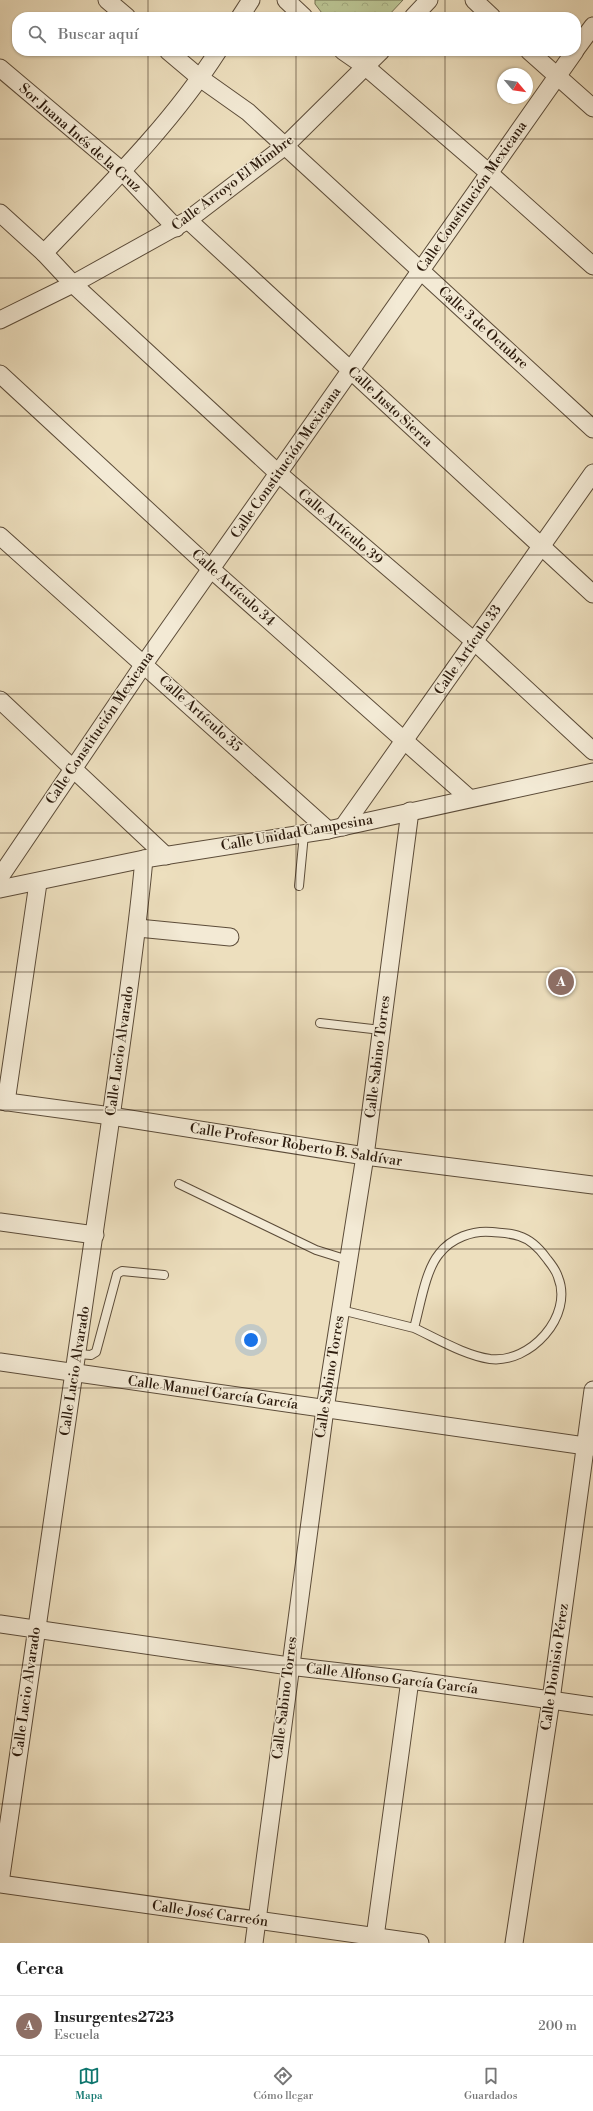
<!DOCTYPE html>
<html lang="es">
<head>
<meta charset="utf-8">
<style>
	body { margin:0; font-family:"Libre Bodoni",serif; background:#f2f2f2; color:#222 }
	.compass { position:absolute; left:497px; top:68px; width:36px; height:36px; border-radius:50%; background:#fff; box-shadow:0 1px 3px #0004; rotate:119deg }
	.you { position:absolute; left:251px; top:1340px; width:14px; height:14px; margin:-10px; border:3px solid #fff; border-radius:50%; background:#1a73e8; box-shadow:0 0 0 6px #1a73e833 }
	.badge { display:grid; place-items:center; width:26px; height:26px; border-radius:50%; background:#0f766e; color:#fff; font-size:13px; font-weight:700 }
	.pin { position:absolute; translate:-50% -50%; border:2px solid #fff; box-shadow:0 1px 4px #0006 }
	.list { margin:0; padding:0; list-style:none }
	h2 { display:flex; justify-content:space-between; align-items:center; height:52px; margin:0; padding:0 16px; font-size:17px }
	h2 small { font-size:13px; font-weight:400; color:#767676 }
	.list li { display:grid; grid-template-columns:26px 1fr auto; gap:12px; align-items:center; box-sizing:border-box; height:60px; padding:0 16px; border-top:1px solid #e0e0e0 }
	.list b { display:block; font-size:15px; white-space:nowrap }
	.list p { margin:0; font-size:13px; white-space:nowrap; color:#767676 }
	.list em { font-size:13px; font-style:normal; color:#767676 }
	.icon { flex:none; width:22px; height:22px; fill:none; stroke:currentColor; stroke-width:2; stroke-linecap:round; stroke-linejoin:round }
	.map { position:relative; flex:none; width:593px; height:1943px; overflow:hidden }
	.search { position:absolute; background:#fff; box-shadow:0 1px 3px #0004; left:12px; right:12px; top:12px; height:44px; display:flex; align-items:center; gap:10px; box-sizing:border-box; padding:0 14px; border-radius:16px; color:#767676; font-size:15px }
	.sheet { height:112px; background:#fff }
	nav { display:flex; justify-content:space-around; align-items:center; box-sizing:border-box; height:56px; border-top:1px solid #e0e0e0; background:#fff; font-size:11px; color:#767676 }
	nav a { display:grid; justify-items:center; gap:2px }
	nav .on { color:#0f766e }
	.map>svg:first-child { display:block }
	.park { fill:url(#park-crowns); stroke:#726e4f }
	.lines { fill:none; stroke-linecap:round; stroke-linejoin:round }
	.lane-casing { stroke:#5c4c39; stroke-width:10 }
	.street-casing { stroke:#5c4c39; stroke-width:19 }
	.lane { stroke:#f3ead5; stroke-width:8 }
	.street { stroke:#f3ead5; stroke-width:17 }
	.grid { fill:none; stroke:#2c1b0d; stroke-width:1; stroke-opacity:0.55 }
	.labels { text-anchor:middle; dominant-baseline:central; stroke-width:3; stroke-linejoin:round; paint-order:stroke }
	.street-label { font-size:14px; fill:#2c1b0d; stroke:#f3ead5 }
</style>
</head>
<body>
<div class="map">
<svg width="593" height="1943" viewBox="0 0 593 1943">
	<defs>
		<pattern id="park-crowns" width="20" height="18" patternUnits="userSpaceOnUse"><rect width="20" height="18" fill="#b9c291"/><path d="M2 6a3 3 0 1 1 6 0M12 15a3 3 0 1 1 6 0" fill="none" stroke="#9fa67c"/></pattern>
	</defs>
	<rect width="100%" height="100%" fill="#eddfbe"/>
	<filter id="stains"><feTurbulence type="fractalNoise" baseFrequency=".005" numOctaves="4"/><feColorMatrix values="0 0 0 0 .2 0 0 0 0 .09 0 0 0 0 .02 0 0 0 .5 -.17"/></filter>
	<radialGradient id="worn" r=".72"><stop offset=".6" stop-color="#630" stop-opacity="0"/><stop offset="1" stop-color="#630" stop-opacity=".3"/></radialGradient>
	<!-- park -->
	<polygon class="park" points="315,0 403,0 387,17 325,17 315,4"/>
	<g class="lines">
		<!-- lane casing -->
		<g class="lane-casing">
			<g id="lane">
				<polyline points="299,886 304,834"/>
				<polyline points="320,1023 381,1030"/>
				<polyline points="179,1184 316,1250 348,1260"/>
				<path d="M341,1310L414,1328C420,1307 425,1271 439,1254C451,1238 473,1230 492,1232C501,1233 511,1233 519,1236C532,1240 540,1249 547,1259C551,1264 556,1270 558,1277C574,1316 530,1364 490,1359C464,1355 438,1339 414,1328"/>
				<polyline points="78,1354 91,1355 96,1352 117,1274 122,1271 164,1275"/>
			</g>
		</g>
		<!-- street casing -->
		<g class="street-casing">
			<g id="street">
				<polyline points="107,0 127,17"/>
				<polyline points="286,0 304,17"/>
				<polyline points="474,0 492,17"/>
				<polyline points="240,17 251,0"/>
				<polyline points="413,17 429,0"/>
				<polyline points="576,49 593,26"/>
				<polyline points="168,51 200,78 248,112 593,429"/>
				<polyline points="343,51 366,67 489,173 593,266"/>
				<polyline points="529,51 593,108"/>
				<polyline points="0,68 122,171 176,228"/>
				<polyline points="0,213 44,253 73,284 279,474 474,641 593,751"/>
				<polyline points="188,220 593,594"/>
				<path d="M44,253C105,189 170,126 218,51"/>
				<polyline points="0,320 73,284 188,220 285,146 381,51"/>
				<polyline points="0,374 211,569 469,798"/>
				<polyline points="0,536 328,830"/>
				<polyline points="0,700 166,856"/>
				<polyline points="343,827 593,473"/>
				<polyline points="0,877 144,664 575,51"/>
				<polyline points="0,889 144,859 328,830 593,772"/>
				<polyline points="138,928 230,937"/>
				<polyline points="0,1101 111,1116 365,1156 593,1185"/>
				<polyline points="6,1102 38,883"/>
				<polyline points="0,1222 95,1235"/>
				<polyline points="0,1362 593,1447"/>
				<polyline points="0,1624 289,1666 410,1680 593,1706"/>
				<path d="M0,1883C36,1627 76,1372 111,1117C123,1031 136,946 144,859"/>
				<polyline points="0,1884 420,1943"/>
				<polyline points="375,1937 410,1680"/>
				<polyline points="254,1943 325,1409 365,1156 410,811"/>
				<polyline points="514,1943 551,1700 593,1390"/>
			</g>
		</g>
		<!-- lane -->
		<use href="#lane" class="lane"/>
		<!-- street -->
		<use href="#street" class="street"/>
	</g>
	<!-- grid -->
	<path class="grid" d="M148,0V17M296,0V17M445,0V17M148,51V1943M296,51V1943M445,51V1943M0,139H593M0,278H593M0,416H593M0,555H593M0,694H593M0,833H593M0,972H593M0,1110H593M0,1249H593M0,1388H593M0,1527H593M0,1665H593M0,1804H593"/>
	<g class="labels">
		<!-- street labels -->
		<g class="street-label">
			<text transform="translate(80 138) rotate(41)">Sor Juana Inés de la Cruz</text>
			<text transform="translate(233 183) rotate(-37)">Calle Arroyo El Mimbre</text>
			<text transform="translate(472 197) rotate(-55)">Calle Constitución Mexicana</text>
			<text transform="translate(483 328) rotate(42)">Calle 3 de Octubre</text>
			<text transform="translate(390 407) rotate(43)">Calle Justo Sierra</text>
			<text transform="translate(286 463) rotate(-55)">Calle Constitución Mexicana</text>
			<text transform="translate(340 527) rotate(41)">Calle Artículo 39</text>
			<text transform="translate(233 588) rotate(42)">Calle Artículo 34</text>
			<text transform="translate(468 650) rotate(-55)">Calle Artículo 33</text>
			<text transform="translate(200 714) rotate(42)">Calle Artículo 35</text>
			<text transform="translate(100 728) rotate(-56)">Calle Constitución Mexicana</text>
			<text transform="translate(297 833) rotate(-10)">Calle Unidad Campesina</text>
			<text transform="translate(120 1051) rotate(-82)">Calle Lucio Alvarado</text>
			<text transform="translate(378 1057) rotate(-83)">Calle Sabino Torres</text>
			<text transform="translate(296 1145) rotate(9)">Calle Profesor Roberto B. Saldívar</text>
			<text transform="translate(75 1371) rotate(-81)">Calle Lucio Alvarado</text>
			<text transform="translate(330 1377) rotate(-81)">Calle Sabino Torres</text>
			<text transform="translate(213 1393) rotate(8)">Calle Manuel García García</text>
			<text transform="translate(555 1667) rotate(-82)">Calle Dionisio Pérez</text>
			<text transform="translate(392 1679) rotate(7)">Calle Alfonso García García</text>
			<text transform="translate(27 1692) rotate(-82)">Calle Lucio Alvarado</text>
			<text transform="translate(285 1698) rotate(-83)">Calle Sabino Torres</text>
			<text transform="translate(210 1914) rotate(8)">Calle José Carreón</text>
		</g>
	</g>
	<rect width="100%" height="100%" filter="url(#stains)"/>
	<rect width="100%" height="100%" fill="url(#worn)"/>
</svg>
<svg class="compass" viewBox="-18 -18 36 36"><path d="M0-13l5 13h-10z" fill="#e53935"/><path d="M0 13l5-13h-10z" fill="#767676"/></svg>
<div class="you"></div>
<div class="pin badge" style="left:561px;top:982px;background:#8d6e63">A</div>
<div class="search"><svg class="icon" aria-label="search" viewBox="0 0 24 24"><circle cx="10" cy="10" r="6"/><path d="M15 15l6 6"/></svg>Buscar aquí</div>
</div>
<section class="sheet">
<h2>Cerca<small></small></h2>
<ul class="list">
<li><span class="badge" style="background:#8d6e63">A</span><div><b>Insurgentes2723</b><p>Escuela</p></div><em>200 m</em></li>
</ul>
</section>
<nav>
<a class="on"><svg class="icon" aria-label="map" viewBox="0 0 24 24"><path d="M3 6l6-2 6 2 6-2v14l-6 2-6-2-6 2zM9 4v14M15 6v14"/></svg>Mapa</a>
<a><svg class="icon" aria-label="directions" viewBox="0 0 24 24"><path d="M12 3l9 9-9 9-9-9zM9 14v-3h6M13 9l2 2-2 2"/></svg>Cómo llegar</a>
<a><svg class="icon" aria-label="saved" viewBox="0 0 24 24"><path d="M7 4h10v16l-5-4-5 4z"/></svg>Guardados</a>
</nav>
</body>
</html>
